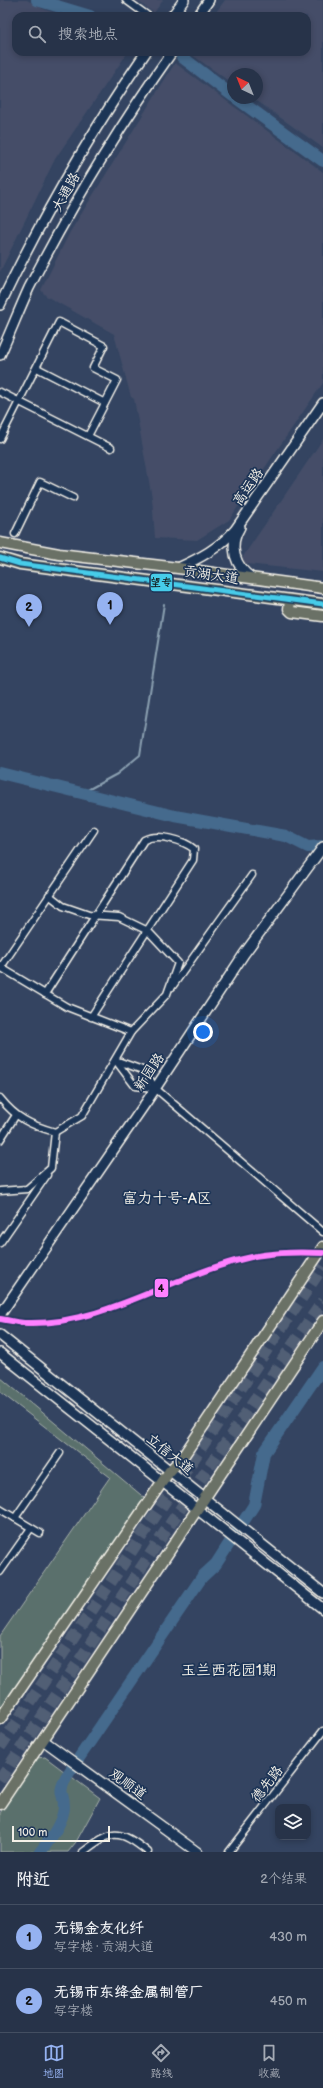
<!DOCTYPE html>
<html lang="zh">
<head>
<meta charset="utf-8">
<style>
	body { margin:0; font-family:"Balsamiq Sans","LXGW WenKai TC",sans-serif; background:#2f3b50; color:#f1f3f6 }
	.controls { position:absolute; right:12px; bottom:12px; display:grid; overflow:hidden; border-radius:8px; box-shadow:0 2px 6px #0003 }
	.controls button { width:36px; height:36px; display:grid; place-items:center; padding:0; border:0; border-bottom:1px solid #434e61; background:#273349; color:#f1f3f6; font:20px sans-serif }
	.compass { position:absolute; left:227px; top:68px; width:36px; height:36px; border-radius:50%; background:#273349; box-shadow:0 2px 6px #0003; rotate:317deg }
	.scale { position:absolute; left:12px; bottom:10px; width:98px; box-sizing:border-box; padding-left:4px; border:2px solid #f4f1e8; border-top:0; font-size:11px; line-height:14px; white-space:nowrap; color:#f4f1e8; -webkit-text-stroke:3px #1d3557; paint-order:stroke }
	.you { position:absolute; left:203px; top:1032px; width:14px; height:14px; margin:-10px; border:3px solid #fff; border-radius:50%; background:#1a73e8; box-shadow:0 0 0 6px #1a73e833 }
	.badge { display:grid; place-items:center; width:26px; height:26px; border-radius:50%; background:#95b2f1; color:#111; font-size:13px; font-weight:700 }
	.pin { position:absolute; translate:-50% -33px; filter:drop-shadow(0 1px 2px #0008) }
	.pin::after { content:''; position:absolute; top:21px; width:14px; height:12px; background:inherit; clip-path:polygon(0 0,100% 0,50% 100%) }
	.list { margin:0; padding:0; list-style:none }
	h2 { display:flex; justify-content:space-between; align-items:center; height:52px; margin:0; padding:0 16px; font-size:17px }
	h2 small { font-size:13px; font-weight:400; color:#a4aab4 }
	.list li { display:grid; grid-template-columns:26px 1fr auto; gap:12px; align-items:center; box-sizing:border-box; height:64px; padding:0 16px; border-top:1px solid #434e61 }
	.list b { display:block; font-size:15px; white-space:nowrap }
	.list p { margin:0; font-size:13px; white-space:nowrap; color:#a4aab4 }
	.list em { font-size:13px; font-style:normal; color:#a4aab4 }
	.icon { flex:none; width:22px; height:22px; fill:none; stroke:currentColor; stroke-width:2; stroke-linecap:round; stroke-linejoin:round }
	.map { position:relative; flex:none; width:323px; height:1852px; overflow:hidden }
	.search { position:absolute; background:#273349; box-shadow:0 2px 6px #0003; left:12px; right:12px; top:12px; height:44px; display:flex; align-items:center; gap:10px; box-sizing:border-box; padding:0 14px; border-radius:12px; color:#a4aab4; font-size:15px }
	.sheet { height:180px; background:#273349 }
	nav { display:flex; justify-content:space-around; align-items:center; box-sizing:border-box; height:56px; border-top:1px solid #434e61; background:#273349; font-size:11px; color:#a4aab4 }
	nav a { display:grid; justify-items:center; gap:2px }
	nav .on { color:#95b2f1 }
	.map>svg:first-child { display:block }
	.built { fill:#444e68 }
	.green { fill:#5a706c; stroke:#a7b0aa }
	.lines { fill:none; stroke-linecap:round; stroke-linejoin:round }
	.stream { stroke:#8ba0b1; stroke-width:2 }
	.river { stroke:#456a8d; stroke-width:12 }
	.highway-tunnel { stroke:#515e75; stroke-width:12; stroke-dasharray:12 6; stroke-linecap:butt }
	.street-casing { stroke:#f4f1e8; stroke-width:9 }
	.secondary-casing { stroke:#f4f1e8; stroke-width:12 }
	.primary-casing { stroke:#f4f1e8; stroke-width:13 }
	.street { stroke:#1d3557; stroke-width:6 }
	.secondary { stroke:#1d3557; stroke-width:9 }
	.primary { stroke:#6a7166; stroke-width:10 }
	.bus-1-casing { stroke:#1d3557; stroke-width:8 }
	.bus-1 { stroke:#46cce9; stroke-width:5 }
	.metro-1-casing { stroke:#1d3557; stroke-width:9 }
	.metro-1 { stroke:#ff80ff; stroke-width:6 }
	.labels { text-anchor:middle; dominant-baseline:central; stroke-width:3.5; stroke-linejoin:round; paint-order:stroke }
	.street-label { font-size:14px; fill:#f4f1e8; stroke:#1d3557 }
	.neighbourhood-label { font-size:15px; fill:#f4f1e8; stroke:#1d3557 }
	.line-badge { stroke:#1d3557; stroke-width:1.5 }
	.pale-badge-label { font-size:11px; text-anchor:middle; font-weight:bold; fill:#111 }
</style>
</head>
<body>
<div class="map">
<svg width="323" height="1852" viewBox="0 0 323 1852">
	<rect width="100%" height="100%" fill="#344461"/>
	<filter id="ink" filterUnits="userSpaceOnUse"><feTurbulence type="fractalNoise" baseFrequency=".025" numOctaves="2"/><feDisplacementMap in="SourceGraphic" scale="8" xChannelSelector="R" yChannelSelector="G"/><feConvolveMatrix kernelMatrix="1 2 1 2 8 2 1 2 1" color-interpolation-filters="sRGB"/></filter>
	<g filter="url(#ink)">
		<!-- built -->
		<g class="built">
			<polygon points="0,0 27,0 43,9 63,16 16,16 16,52 128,52 55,159 0,272"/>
			<polygon points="136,0 163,0 154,13"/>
			<polygon points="225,0 323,0 323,148 253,98 257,98 257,74 233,74 233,84 188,52 307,52 307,16 213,16"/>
			<polygon points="175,63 323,172 323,383 229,520 197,540 155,538 152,498 134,399 131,397 114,334 46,296 41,290 70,232"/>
			<polygon points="323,439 323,572 237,563 242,558"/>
		</g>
		<!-- green -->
		<g class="green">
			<polygon points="0,1377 147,1500 0,1716 0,1636 110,1477 0,1392"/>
			<polygon points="45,1757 100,1798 76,1842 68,1852 0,1852 0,1813 37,1758"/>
		</g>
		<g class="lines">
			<!-- stream -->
			<polyline class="stream" points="82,793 117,774 140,755 164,604"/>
			<!-- river -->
			<g class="river">
				<polyline points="37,0 90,16"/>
				<polyline points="182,57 233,96"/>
				<polyline points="236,98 323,161"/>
				<polyline points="0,773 175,816 286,836 308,847 323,846"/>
				<path d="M40,1852C50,1840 63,1823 64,1807C64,1790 57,1797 66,1777L202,1577L216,1564L254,1505L264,1453L323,1367"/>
			</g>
			<!-- highway-tunnel -->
			<g class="highway-tunnel">
				<polyline points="0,1747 323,1266"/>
				<polyline points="0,1780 177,1514 323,1301"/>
			</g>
			<!-- street casing -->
			<g class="street-casing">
				<g id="street">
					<polyline points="126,0 148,16"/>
					<polyline points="37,368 105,403"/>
					<polyline points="0,392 111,448"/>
					<polyline points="0,439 59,322 104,346 93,368 117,380 88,436"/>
					<polyline points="15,534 40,482 73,498"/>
					<polyline points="49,895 63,906 89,915 119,917 148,931 178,963 167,994 131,1032"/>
					<path d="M0,967L67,1007L131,1032L82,1116L55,1132C30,1125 16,1118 0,1098"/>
					<polyline points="1,967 94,830"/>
					<polyline points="172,987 252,875"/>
					<path d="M45,994L144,840C158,833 183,840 194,849L193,860L91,1017"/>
					<polyline points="115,1060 145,1071 155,1088 323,1232"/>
					<polyline points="116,1061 135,1086 155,1088"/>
					<polyline points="0,1140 16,1115"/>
					<polyline points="0,1191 27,1189 51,1168 55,1132"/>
					<polyline points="0,1243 47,1175"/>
					<polyline points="0,1509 40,1533"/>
					<polyline points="15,1518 60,1453"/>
					<polyline points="0,1572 31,1528"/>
					<path d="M83,1852C112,1830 118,1828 148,1852"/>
					<polyline points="229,1852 323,1731"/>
				</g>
			</g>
			<!-- secondary casing -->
			<g class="secondary-casing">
				<g id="secondary">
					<polyline points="172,16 184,0"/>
					<polyline points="198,16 209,0"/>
					<path d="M0,305C42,217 91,132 146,52"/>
					<path d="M0,355C10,333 19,310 29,288C71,206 119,127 172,52"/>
					<path d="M240,527C228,546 235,567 252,578"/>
					<path d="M178,568C200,558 219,548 235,530L323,403"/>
					<polyline points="0,1315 147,1101 244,954 323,847"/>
					<polyline points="0,1335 323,1593"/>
					<polyline points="0,1353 323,1609"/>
					<polyline points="43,1740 197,1852"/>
				</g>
			</g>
			<!-- primary casing -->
			<g class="primary-casing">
				<g id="primary">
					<polyline points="0,543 59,554 178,568 323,588"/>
					<polyline points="0,558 20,564 323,604"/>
					<polyline points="290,600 289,609 292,612 323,616"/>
					<polyline points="0,1719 169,1472 182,1458 323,1247"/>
					<polyline points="0,1804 323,1321"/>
				</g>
			</g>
			<!-- street -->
			<use href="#street" class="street"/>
			<!-- secondary -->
			<use href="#secondary" class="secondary"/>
			<!-- primary -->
			<use href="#primary" class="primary"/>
			<!-- bus-1 casing -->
			<g class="bus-1-casing">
				<polyline id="bus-1" points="0,558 20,564 323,604"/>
			</g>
			<!-- bus-1 -->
			<use href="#bus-1" class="bus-1"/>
			<!-- metro-1 casing -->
			<g class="metro-1-casing">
				<path id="metro-1" d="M0,1319C9,1320 18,1323 27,1323C102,1325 168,1278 239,1260C266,1252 295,1252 323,1253"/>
			</g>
			<!-- metro-1 -->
			<use href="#metro-1" class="metro-1"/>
		</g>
	</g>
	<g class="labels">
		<!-- street labels -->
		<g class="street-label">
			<text transform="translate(66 192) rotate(-61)">大通路</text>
			<text transform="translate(248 487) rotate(-55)">高运路</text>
			<text transform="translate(211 575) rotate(8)">贡湖大道</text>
			<text transform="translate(149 1072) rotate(-56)">新园路</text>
			<text transform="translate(170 1454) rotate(39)">立信大道</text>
			<text transform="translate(128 1784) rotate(36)">观顺道</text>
			<text transform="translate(267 1784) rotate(-52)">德先路</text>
		</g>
		<!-- neighbourhood labels -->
		<g class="neighbourhood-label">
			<text x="167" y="1198">富力十号-A区</text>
			<text x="229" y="1670">玉兰西花园1期</text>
		</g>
	</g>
	<g class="line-badge">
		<rect x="150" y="573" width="23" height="19" rx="4" fill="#46cce9"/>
		<rect x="154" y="1278" width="15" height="20" rx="4" fill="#ff80ff"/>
	</g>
	<g class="pale-badge-label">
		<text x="161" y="586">望专</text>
		<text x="161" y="1292">4</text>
	</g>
</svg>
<div class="controls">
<button><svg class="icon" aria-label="layers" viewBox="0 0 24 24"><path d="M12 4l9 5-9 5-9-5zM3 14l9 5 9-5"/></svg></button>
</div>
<svg class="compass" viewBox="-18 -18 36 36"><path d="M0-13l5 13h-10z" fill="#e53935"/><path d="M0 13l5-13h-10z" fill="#a4aab4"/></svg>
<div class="scale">100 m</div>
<div class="you"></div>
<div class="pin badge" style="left:110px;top:625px">1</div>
<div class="pin badge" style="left:29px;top:627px">2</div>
<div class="search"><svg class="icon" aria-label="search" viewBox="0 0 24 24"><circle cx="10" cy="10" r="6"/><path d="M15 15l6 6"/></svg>搜索地点</div>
</div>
<section class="sheet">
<h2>附近<small>2个结果</small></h2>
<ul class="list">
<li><span class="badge">1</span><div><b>无锡金友化纤</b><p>写字楼 · 贡湖大道</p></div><em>430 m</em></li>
<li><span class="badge">2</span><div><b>无锡市东绛金属制管厂</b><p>写字楼</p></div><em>450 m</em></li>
</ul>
</section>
<nav>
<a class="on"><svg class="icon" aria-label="map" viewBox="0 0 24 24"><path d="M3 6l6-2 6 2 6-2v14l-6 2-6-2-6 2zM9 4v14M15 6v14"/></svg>地图</a>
<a><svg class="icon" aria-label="directions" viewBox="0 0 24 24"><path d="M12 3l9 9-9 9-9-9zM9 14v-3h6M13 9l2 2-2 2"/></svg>路线</a>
<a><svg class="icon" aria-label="saved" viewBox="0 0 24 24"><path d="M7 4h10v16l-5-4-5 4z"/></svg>收藏</a>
</nav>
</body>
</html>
